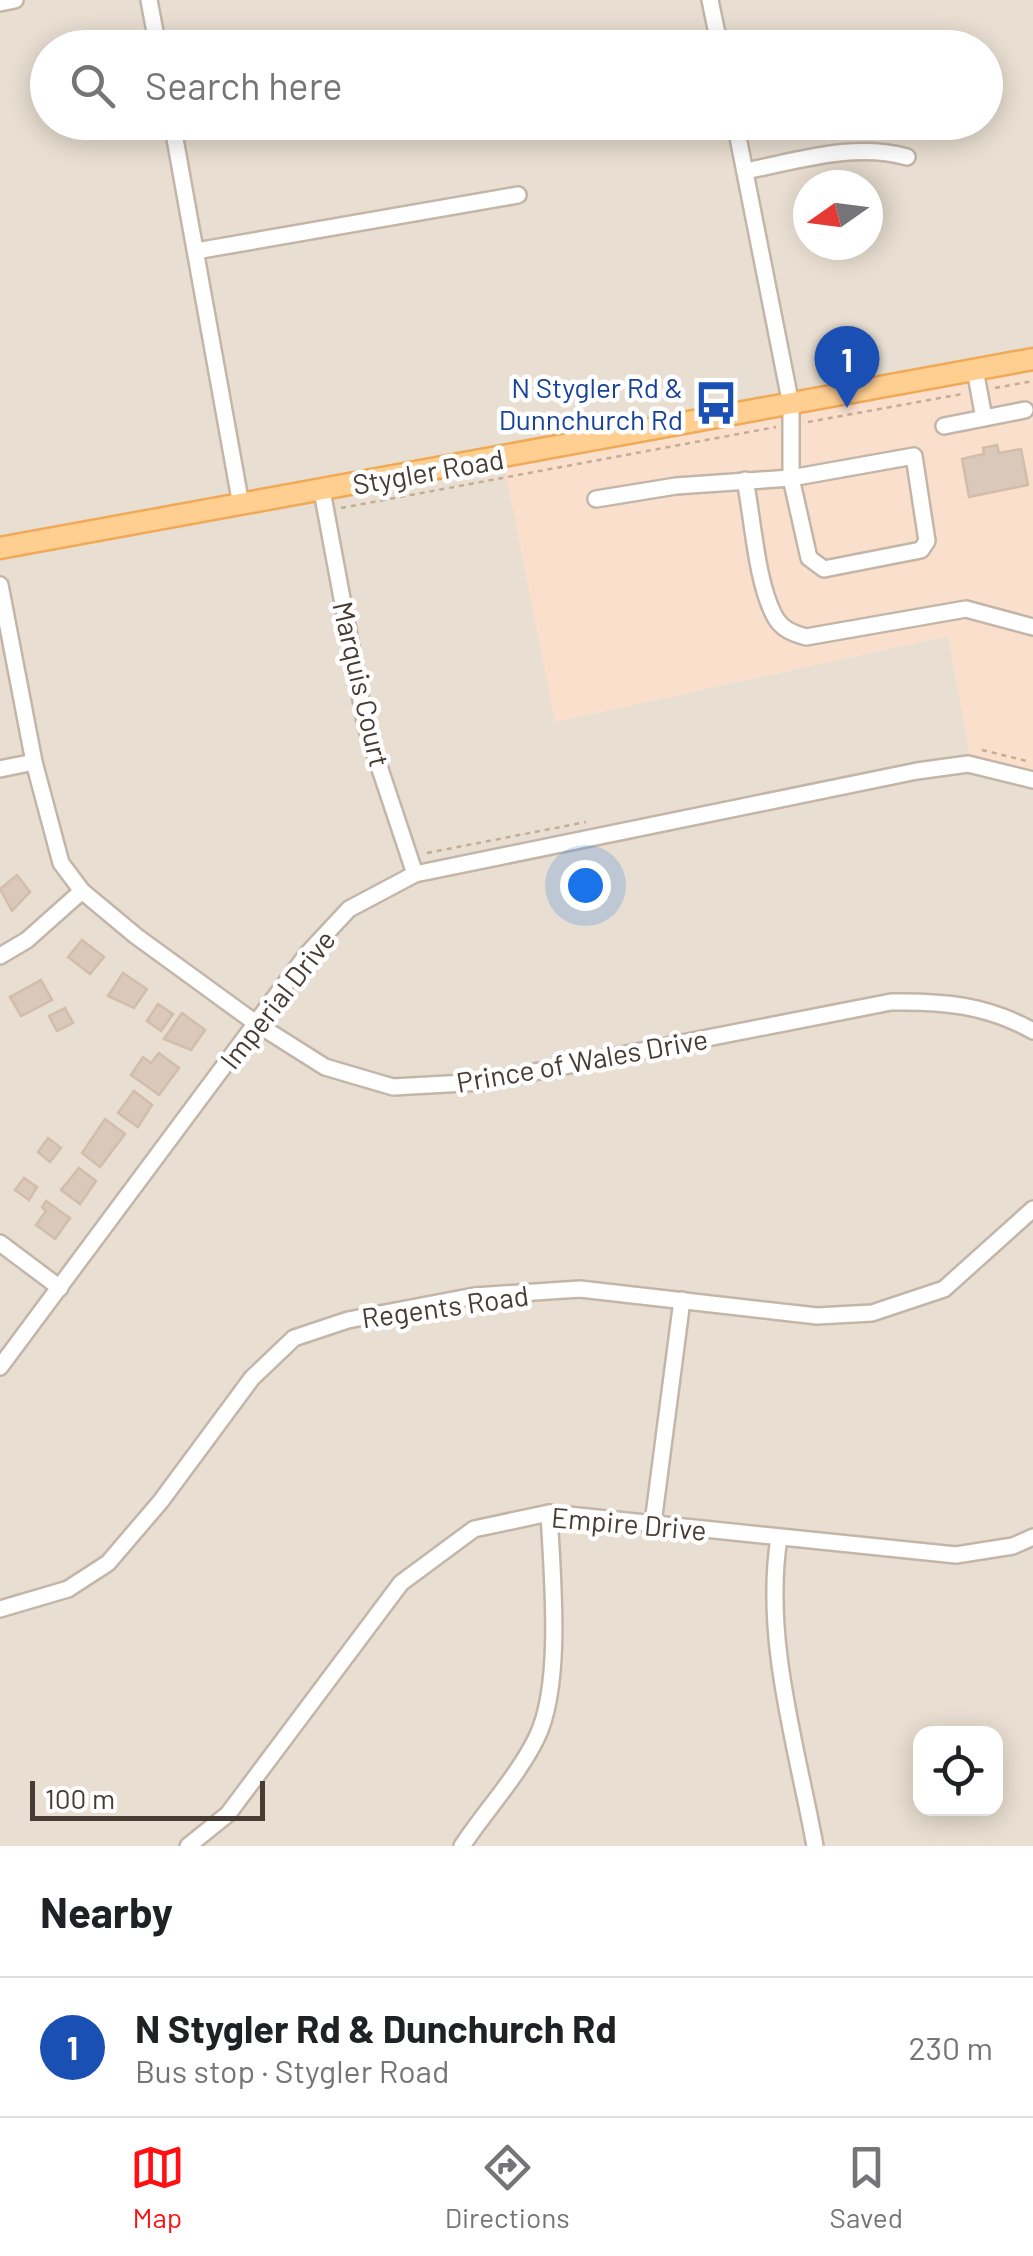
<!DOCTYPE html>
<html lang="en">
<head>
<meta charset="utf-8">
<style>
	body { margin:0; font-family:Barlow,sans-serif; background:#f6f6f6; color:#202124 }
	.controls { position:absolute; right:30px; bottom:30px; display:grid; overflow:hidden; border-radius:20px; box-shadow:0 5px 25px #0003 }
	.controls button { width:90px; height:90px; display:grid; place-items:center; padding:0; border:0; border-bottom:2px solid #e0e0e0; background:#fff; color:#202124; font:50px sans-serif }
	.compass { position:absolute; left:793px; top:170px; width:90px; height:90px; border-radius:50%; background:#fff; box-shadow:0 5px 25px #0003; rotate:256deg }
	.scale { position:absolute; left:30px; bottom:25px; width:235px; box-sizing:border-box; padding-left:10px; border:5px solid #473c33; border-top:0; font-size:28px; line-height:35px; white-space:nowrap; color:#473c33; -webkit-text-stroke:8px #fff; paint-order:stroke }
	.you { position:absolute; left:585px; top:885px; width:35px; height:35px; margin:-25px; border:8px solid #fff; border-radius:50%; background:#1a73e8; box-shadow:0 0 0 15px #1a73e833 }
	.badge { display:grid; place-items:center; width:65px; height:65px; border-radius:50%; background:#ff1012; color:#fff; font-size:32px; font-weight:700 }
	.pin { position:absolute; translate:-50% -82px; filter:drop-shadow(0 2px 5px #0008) }
	.pin::after { content:''; position:absolute; top:52px; width:35px; height:30px; background:inherit; clip-path:polygon(0 0,100% 0,50% 100%) }
	.list { margin:0; padding:0; list-style:none }
	h2 { display:flex; justify-content:space-between; align-items:center; height:130px; margin:0; padding:0 40px; font-size:42px }
	h2 small { font-size:32px; font-weight:400; color:#757577 }
	.list li { display:grid; grid-template-columns:65px 1fr auto; gap:30px; align-items:center; box-sizing:border-box; height:140px; padding:0 40px; border-top:2px solid #e0e0e0 }
	.list b { display:block; font-size:38px; white-space:nowrap }
	.list p { margin:0; font-size:32px; white-space:nowrap; color:#757577 }
	.list em { font-size:32px; font-style:normal; color:#757577 }
	.icon { flex:none; width:55px; height:55px; fill:none; stroke:currentColor; stroke-width:2; stroke-linecap:round; stroke-linejoin:round }
	.map { position:relative; flex:none; width:1033px; height:1846px; overflow:hidden }
	.search { position:absolute; background:#fff; box-shadow:0 5px 25px #0003; left:30px; right:30px; top:30px; height:110px; display:flex; align-items:center; gap:25px; box-sizing:border-box; padding:0 35px; border-radius:55px; color:#757577; font-size:38px }
	.sheet { height:270px; background:#fff }
	nav { display:flex; justify-content:space-around; align-items:center; box-sizing:border-box; height:140px; border-top:2px solid #e0e0e0; background:#fff; font-size:28px; color:#757577 }
	nav a { display:grid; justify-items:center; gap:5px }
	nav .on { color:#ff1012 }
	.map>svg:first-child { display:block }
	.residential { fill:#e8ded1; fill-rule:evenodd }
	.commercial { fill:#f9dfcc }
	.building { fill:#dac9bb; stroke:#d2bdab; stroke-width:2.5 }
	.lines { fill:none; stroke-linecap:round; stroke-linejoin:round }
	.minor-casing { stroke:#c3b6a9; stroke-width:20 }
	.major-casing { stroke:#f0a956; stroke-width:25 }
	.path { stroke:#c4ac95; stroke-width:2.5; stroke-dasharray:5 5; stroke-linecap:butt }
	.minor { stroke:#fff; stroke-width:15 }
	.major { stroke:#ffcf92; stroke-width:20 }
	.labels { text-anchor:middle; dominant-baseline:central; stroke-width:9; stroke-linejoin:round; paint-order:stroke }
	.transit-label { font-size:28px; fill:#164399; stroke:#fff; text-anchor:end }
	.street-label { font-size:28px; fill:#473c33; stroke:#fff }
</style>
</head>
<body>
<div class="map">
<svg width="1033" height="1846" viewBox="0 0 1033 1846">
	<rect width="100%" height="100%" fill="#f4ede4"/>
	<!-- residential -->
	<path class="residential" d="M0,0H1033V350L555,722L948,636L971,761L1033,783V1846H0ZM48,48H986V122H48ZM808,185H868V245H808ZM920,1734H996V1808H920Z"/>
	<!-- commercial -->
	<polygon class="commercial" points="1033,350 1033,783 971,761 948,636 555,722 501,450"/>
	<!-- building -->
	<g class="building">
		<polygon points="997,445 999,453 1021,449 1028,485 969,497 962,459 984,454 983,448"/>
		<polygon points="17,875 30,892 12,911 0,889"/>
		<polygon points="82,940 104,957 90,974 68,957"/>
		<polygon points="123,973 147,989 134,1008 108,996"/>
		<polygon points="41,980 52,1000 21,1016 10,997"/>
		<polygon points="158,1004 173,1014 161,1031 147,1021"/>
		<polygon points="65,1008 73,1023 57,1031 49,1016"/>
		<polygon points="182,1013 205,1030 191,1050 164,1039"/>
		<polygon points="159,1053 179,1068 159,1095 131,1075 143,1057 151,1063"/>
		<polygon points="134,1091 152,1105 138,1127 118,1113"/>
		<polygon points="105,1119 125,1134 100,1167 82,1153"/>
		<polygon points="48,1138 61,1148 50,1162 38,1152"/>
		<polygon points="79,1168 96,1181 80,1204 61,1190"/>
		<polygon points="24,1178 37,1187 29,1200 15,1190"/>
		<polygon points="46,1201 70,1218 55,1239 36,1225 46,1211 42,1207"/>
	</g>
	<g class="lines">
		<!-- minor casing -->
		<g class="minor-casing">
			<g id="minor">
				<polyline points="149,0 158,48"/>
				<polyline points="710,0 720,48"/>
				<polyline points="0,3 15,0"/>
				<polyline points="172,122 241,505"/>
				<path d="M745,171C798,161 854,142 907,157"/>
				<polyline points="196,251 518,195"/>
				<polyline points="975,370 984,418"/>
				<polyline points="944,426 1025,410"/>
				<path d="M745,480C753,519 756,580 774,615C781,629 792,633 806,637L966,609L1033,627"/>
				<polyline points="322,491 366,727 415,874"/>
				<polyline points="596,499 676,486 791,478 809,558 824,569 921,550 927,541 914,456 791,478 791,405 735,122"/>
				<path d="M0,585L34,762L61,863L82,891L136,936L257,1024L325,1067L393,1087L483,1082L891,1002C943,1001 987,1005 1033,1031"/>
				<polyline points="0,769 34,762"/>
				<polyline points="0,956 27,940 82,891"/>
				<polyline points="0,1243 60,1288"/>
				<polyline points="0,1367 308,953 349,909 415,874 917,771 968,764 1033,780"/>
				<polyline points="653,1523 682,1300"/>
				<path d="M779,1538C763,1639 797,1747 815,1846"/>
				<polyline points="0,1609 68,1589 108,1563 161,1501 252,1378 294,1338 348,1320 474,1296 580,1289 817,1316 872,1313 944,1289 1033,1209"/>
				<polyline points="188,1846 228,1814 401,1583 474,1529 549,1513 956,1555 1013,1546 1033,1537"/>
				<path d="M462,1846C486,1810 518,1776 537,1737C563,1683 552,1574 549,1513"/>
			</g>
		</g>
		<!-- major casing -->
		<g class="major-casing">
			<polyline id="major" points="0,548 1033,359"/>
		</g>
		<!-- path -->
		<g class="path">
			<polyline points="995,388 1033,381"/>
			<polyline points="808,422 962,394"/>
			<polyline points="341,508 776,427"/>
			<polyline points="982,750 1027,761"/>
			<polyline points="427,853 586,822"/>
		</g>
		<!-- minor -->
		<use href="#minor" class="minor"/>
		<!-- major -->
		<use href="#major" class="major"/>
	</g>
	<!-- icons -->
	<defs>
		<g id="bus-bare" transform="scale(3.45)"><path d="M-5-6H5V4H4V6H2V4H-2V6H-4V4H-5ZM-3.5-4V0h7V-4ZM-3.5 1.2v1.5H-2V1.2ZM2 1.2v1.5H3.5V1.2Z" fill="#1a4fb4" stroke="#fff" stroke-width="2.5" paint-order="stroke"/></g>
	</defs>
	<g fill-rule="evenodd">
		<use href="#bus-bare" x="716" y="403"/>
	</g>
	<g class="labels">
		<!-- transit labels -->
		<g class="transit-label">
			<text x="683" y="387">N Stygler Rd &amp;<tspan x="683" dy="32">Dunnchurch Rd</tspan></text>
		</g>
		<!-- street labels -->
		<g class="street-label">
			<text transform="translate(428 471) rotate(-10)">Stygler Road</text>
			<text transform="translate(362 684) rotate(77)">Marquis Court</text>
			<text transform="translate(277 999) rotate(-52)">Imperial Drive</text>
			<text transform="translate(582 1060) rotate(-10)">Prince of Wales Drive</text>
			<text transform="translate(445 1306) rotate(-8)">Regents Road</text>
			<text transform="translate(629 1523) rotate(5)">Empire Drive</text>
		</g>
	</g>
</svg>
<div class="controls">
<button><svg class="icon" aria-label="locate" viewBox="0 0 24 24"><circle cx="12" cy="12" r="6"/><path d="M12 2v4M12 18v4M2 12h4M18 12h4"/></svg></button>
</div>
<svg class="compass" viewBox="-18 -18 36 36"><path d="M0-13l5 13h-10z" fill="#e53935"/><path d="M0 13l5-13h-10z" fill="#757577"/></svg>
<div class="scale">100 m</div>
<div class="you"></div>
<div class="pin badge" style="left:847px;top:408px;background:#1a4fb4">1</div>
<div class="search"><svg class="icon" aria-label="search" viewBox="0 0 24 24"><circle cx="10" cy="10" r="6"/><path d="M15 15l6 6"/></svg>Search here</div>
</div>
<section class="sheet">
<h2>Nearby<small></small></h2>
<ul class="list">
<li><span class="badge" style="background:#1a4fb4">1</span><div><b>N Stygler Rd &amp; Dunchurch Rd</b><p>Bus stop · Stygler Road</p></div><em>230 m</em></li>
</ul>
</section>
<nav>
<a class="on"><svg class="icon" aria-label="map" viewBox="0 0 24 24"><path d="M3 6l6-2 6 2 6-2v14l-6 2-6-2-6 2zM9 4v14M15 6v14"/></svg>Map</a>
<a><svg class="icon" aria-label="directions" viewBox="0 0 24 24"><path d="M12 3l9 9-9 9-9-9zM9 14v-3h6M13 9l2 2-2 2"/></svg>Directions</a>
<a><svg class="icon" aria-label="saved" viewBox="0 0 24 24"><path d="M7 4h10v16l-5-4-5 4z"/></svg>Saved</a>
</nav>
</body>
</html>
